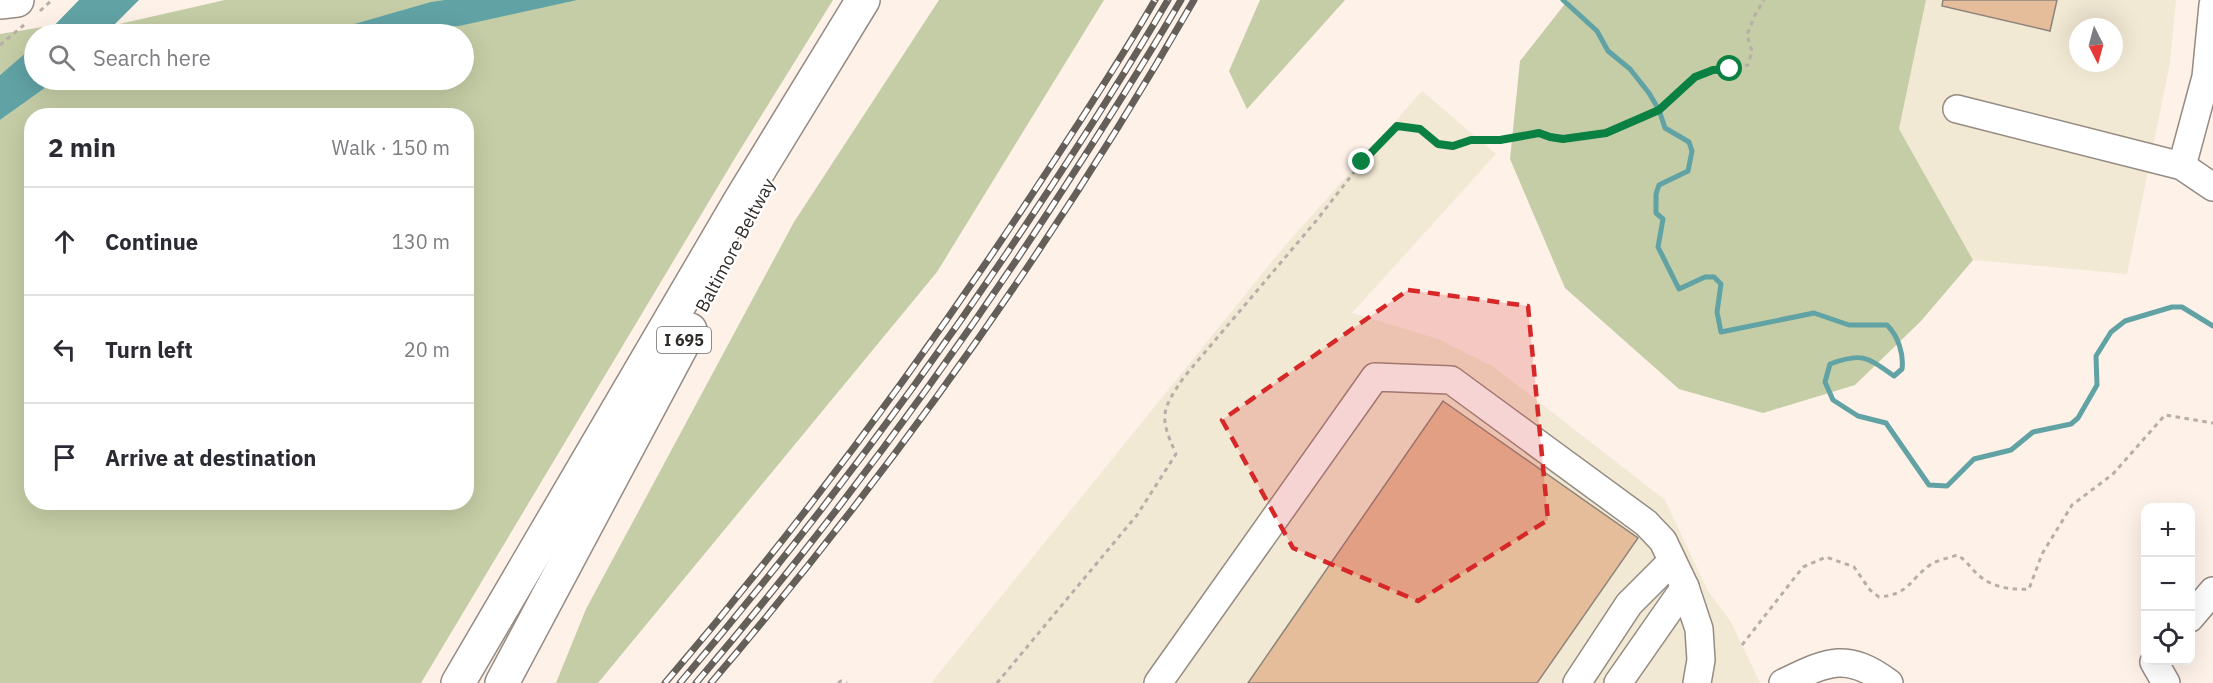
<!DOCTYPE html>
<html lang="en">
<head>
<meta charset="utf-8">
<style>
	body { margin:0; font-family:"IBM Plex Sans",sans-serif; background:#f2f2f3; color:#2b2b33 }
	.controls { position:absolute; right:18px; bottom:18px; display:grid; overflow:hidden; border-radius:12px; box-shadow:0 6px 24px #0002 }
	.controls button { width:54px; height:54px; display:grid; place-items:center; padding:0; border:0; border-bottom:2px solid #e1e1e2; background:#fff; color:#2b2b33; font:30px sans-serif }
	.compass { position:absolute; left:2069px; top:18px; width:54px; height:54px; border-radius:50%; background:#fff; box-shadow:0 6px 24px #0002; rotate:174deg }
	.stop { position:absolute; width:18px; height:18px; margin:-14px; border:4px solid #0b8043; border-radius:50%; background:#fff }
	.stop.end { background:#0b8043; border-color:#fff; box-shadow:0 2px 6px #0008 }
	.list { margin:0; padding:0; list-style:none }
	h2 { display:flex; justify-content:space-between; align-items:center; height:78px; margin:0; padding:0 24px; font-size:26px }
	h2 small { font-size:20px; font-weight:400; color:#7c7c81 }
	.list li { display:grid; grid-template-columns:39px 1fr auto; gap:18px; align-items:center; box-sizing:border-box; height:108px; padding:0 24px; border-top:2px solid #e1e1e2 }
	.list b { display:block; font-size:22px; white-space:nowrap }
	.list em { font-size:20px; font-style:normal; color:#7c7c81 }
	.icon { flex:none; width:33px; height:33px; fill:none; stroke:currentColor; stroke-width:2; stroke-linecap:round; stroke-linejoin:round }
	.map { position:relative; flex:none; width:2213px; height:683px; overflow:hidden }
	.search { position:absolute; background:#fff; box-shadow:0 6px 24px #0002; left:24px; top:24px; width:450px; height:66px; display:flex; align-items:center; gap:15px; box-sizing:border-box; padding:0 21px; border-radius:33px; color:#7c7c81; font-size:22px }
	.panel { position:absolute; background:#fff; box-shadow:0 6px 24px #0002; left:24px; top:108px; width:450px; height:402px; border-radius:24px }
	.map>svg:first-child { display:block }
	.commercial { fill:#f2e9d4; fill-rule:evenodd }
	.green { fill:#c4cda5; fill-rule:evenodd }
	.water { fill:#61a2a5 }
	.lines { fill:none; stroke-linecap:round; stroke-linejoin:round }
	.stream { stroke:#61a2a5; stroke-width:5 }
	.building { fill:#e6bd9a; stroke:#8e847c; stroke-width:1.5 }
	.minor-casing { stroke:#958b82; stroke-width:30 }
	.highway-casing { stroke:#958b82; stroke-width:36 }
	.path { stroke:#b7aea7; stroke-width:3; stroke-dasharray:4.5 4.5; stroke-linecap:butt }
	.minor { stroke:#fff; stroke-width:27 }
	.highway { stroke:#fff; stroke-width:33 }
	.rail-casing { stroke:#655f5a; stroke-width:7 }
	.rail { stroke:#fff; stroke-width:4.5; stroke-dasharray:14; stroke-linecap:butt }
	.route { stroke:#0b8043; stroke-width:8 }
	.marked { fill:#d62828; fill-opacity:0.2; stroke:#d62828; stroke-width:4.5; stroke-dasharray:12 8; stroke-linejoin:round }
	.labels { text-anchor:middle; dominant-baseline:central; stroke-width:4.5; stroke-linejoin:round; paint-order:stroke }
	.shield { fill:#fff; stroke:#6d6b68; stroke-width:1.5 }
	.shield-label { font-size:16px; font-weight:bold; fill:#2f2b28 }
	.street-label { font-size:18px; fill:#2f2b28; stroke:#fff }
</style>
</head>
<body>
<div class="map">
<svg width="2213" height="683" viewBox="0 0 2213 683">
	<rect width="100%" height="100%" fill="#fdf1e8"/>
	<!-- commercial -->
	<g class="commercial">
		<path d="M1926,0H2176L2170,63L2127,274L1973,260L1899,129ZM2078,27H2114V63H2078Z"/>
		<polygon points="1422,91 1496,154 1352,313 1438,339 1494,367 1665,500 1708,591 1731,622 1760,683 931,683 1283,248"/>
	</g>
	<!-- green -->
	<g class="green">
		<path d="M225,0H833L735,158L421,683H0V120L56,80H464V34H105L115,25ZM32,116H466V502H32Z"/>
		<polygon points="939,0 1104,0 937,272 598,683 556,683 586,609 794,222"/>
		<polygon points="1260,0 1345,0 1247,109 1229,71"/>
		<polygon points="1568,0 1926,0 1899,129 1973,260 1921,321 1855,385 1763,413 1679,389 1565,288 1510,159 1520,61"/>
		<path d="M43,27L39,34H34C34,53 13,64 0,75V34Z"/>
	</g>
	<!-- water -->
	<g class="water">
		<polygon points="79,0 139,0 105,34 46,34"/>
		<polygon points="445,0 577,0 459,26 411,28 394,34 344,34 344,27 431,2"/>
		<polygon points="34,46 34,80 56,80 0,120 0,75"/>
	</g>
	<g class="lines">
		<!-- stream -->
		<path class="stream" d="M1563,0L1597,31L1608,51L1630,69L1649,93L1659,110L1665,128L1689,142L1692,151L1688,171L1659,185L1656,194V213L1663,219L1658,247L1679,289L1705,277H1714L1721,284L1717,312L1721,332L1814,313L1849,325H1887C1898,336 1904,354 1902,369L1894,376C1867,357 1862,352 1830,364L1825,382L1833,400L1858,416L1886,423L1929,485L1947,486L1974,459L2011,450L2033,432L2071,424L2078,418L2097,385L2096,356L2111,332L2125,321L2172,307H2182L2213,326"/>
	</g>
	<!-- building -->
	<g class="building">
		<polygon points="1943,0 2057,0 2050,31 1942,6"/>
		<polygon points="1443,401 1638,538 1537,683 1248,683"/>
	</g>
	<g class="lines">
		<!-- minor casing -->
		<g class="minor-casing">
			<g id="minor">
				<polyline points="1957,109 2182,166 2213,187"/>
				<polyline points="2182,166 2206,77 2213,5"/>
				<polyline points="2190,618 2213,591"/>
				<polyline points="2155,660 2154,662 2166,683"/>
				<polyline points="1158,683 1375,377 1451,380 1646,523 1663,541 1685,587 1699,629 1701,660 1697,683"/>
				<polyline points="1577,683 1629,604 1672,561"/>
				<polyline points="1618,683 1685,587"/>
				<path d="M1783,683C1827,662 1846,651 1889,683"/>
			</g>
		</g>
		<!-- highway casing -->
		<g class="highway-casing">
			<g id="highway">
				<polyline points="0,2 17,0"/>
				<polyline points="458,683 740,201 863,0"/>
				<polyline points="502,683 690,330"/>
			</g>
		</g>
		<!-- path -->
		<g class="path">
			<polyline points="40,11 52,0"/>
			<polyline points="0,45 24,25"/>
			<path d="M1742,645L1803,567L1826,557L1854,567L1870,590L1879,597C1910,594 1908,581 1930,565C1937,560 1949,558 1957,555C1968,561 1972,571 1982,578C1995,588 2014,590 2029,589L2042,554L2072,505L2113,474L2165,415L2213,423"/>
			<polyline points="838,683 841,681 847,683"/>
			<path d="M997,683L1137,515L1176,454C1159,416 1161,411 1184,377L1316,221L1362,162L1397,126L1420,129L1438,144L1453,146L1471,140H1499L1539,133L1550,137L1563,139L1606,133L1659,110L1695,77L1713,71L1748,65L1752,51L1747,35L1755,15L1764,0"/>
		</g>
		<!-- minor -->
		<use href="#minor" class="minor"/>
		<!-- highway -->
		<use href="#highway" class="highway"/>
		<!-- rail casing -->
		<g class="rail-casing">
			<g id="rail">
				<path d="M665,683C797,529 917,368 1029,199C1072,133 1116,68 1155,0"/>
				<path d="M680,683C808,533 926,376 1035,211C1081,142 1126,72 1168,0"/>
				<path d="M696,683C824,533 941,376 1049,211C1094,142 1139,72 1181,0"/>
				<path d="M711,683C892,471 1055,242 1194,0"/>
			</g>
		</g>
		<!-- rail -->
		<use href="#rail" class="rail"/>
	</g>
	<g class="lines">
		<!-- route -->
		<polyline class="route" points="1362,162 1397,126 1420,129 1438,144 1453,146 1471,140 1500,140 1539,133 1550,137 1563,139 1606,133 1659,110 1695,77 1713,70 1730,69"/>
	</g>
	<!-- marked area -->
	<path class="marked" d="M1408,290L1528,306L1548,520L1418,601L1293,548L1222,420Z"/>
	<g class="labels">
		<!-- shield labels -->
		<rect class="shield" x="657" y="327" width="54" height="26" rx="4.5"/>
		<g class="shield-label">
			<text x="684" y="340">I 695</text>
		</g>
		<!-- street labels -->
		<g class="street-label">
			<text transform="translate(735 245) rotate(-62)">Baltimore Beltway</text>
		</g>
	</g>
</svg>
<div class="controls">
<button>+</button>
<button>−</button>
<button><svg class="icon" aria-label="locate" viewBox="0 0 24 24"><circle cx="12" cy="12" r="6"/><path d="M12 2v4M12 18v4M2 12h4M18 12h4"/></svg></button>
</div>
<svg class="compass" viewBox="-18 -18 36 36"><path d="M0-13l5 13h-10z" fill="#e53935"/><path d="M0 13l5-13h-10z" fill="#7c7c81"/></svg>
<div class="stop" style="left:1730px;top:69px"></div>
<div class="stop end" style="left:1362px;top:162px"></div>
<div class="search"><svg class="icon" aria-label="search" viewBox="0 0 24 24"><circle cx="10" cy="10" r="6"/><path d="M15 15l6 6"/></svg>Search here</div>
<section class="panel">
<h2>2 min<small>Walk · 150 m</small></h2>
<ul class="list">
<li><svg class="icon" aria-label="ahead" viewBox="0 0 24 24"><path d="M12 20V5M6 11l6-6 6 6"/></svg><div><b>Continue</b></div><em>130 m</em></li>
<li><svg class="icon" aria-label="left" viewBox="0 0 24 24"><path d="M17 20v-9H6M10 6l-5 5 5 5"/></svg><div><b>Turn left</b></div><em>20 m</em></li>
<li><svg class="icon" aria-label="arrive" viewBox="0 0 24 24"><path d="M6 21V4h12l-3 4 3 4H6"/></svg><div><b>Arrive at destination</b></div></li>
</ul>
</section>
</div>
</body>
</html>
